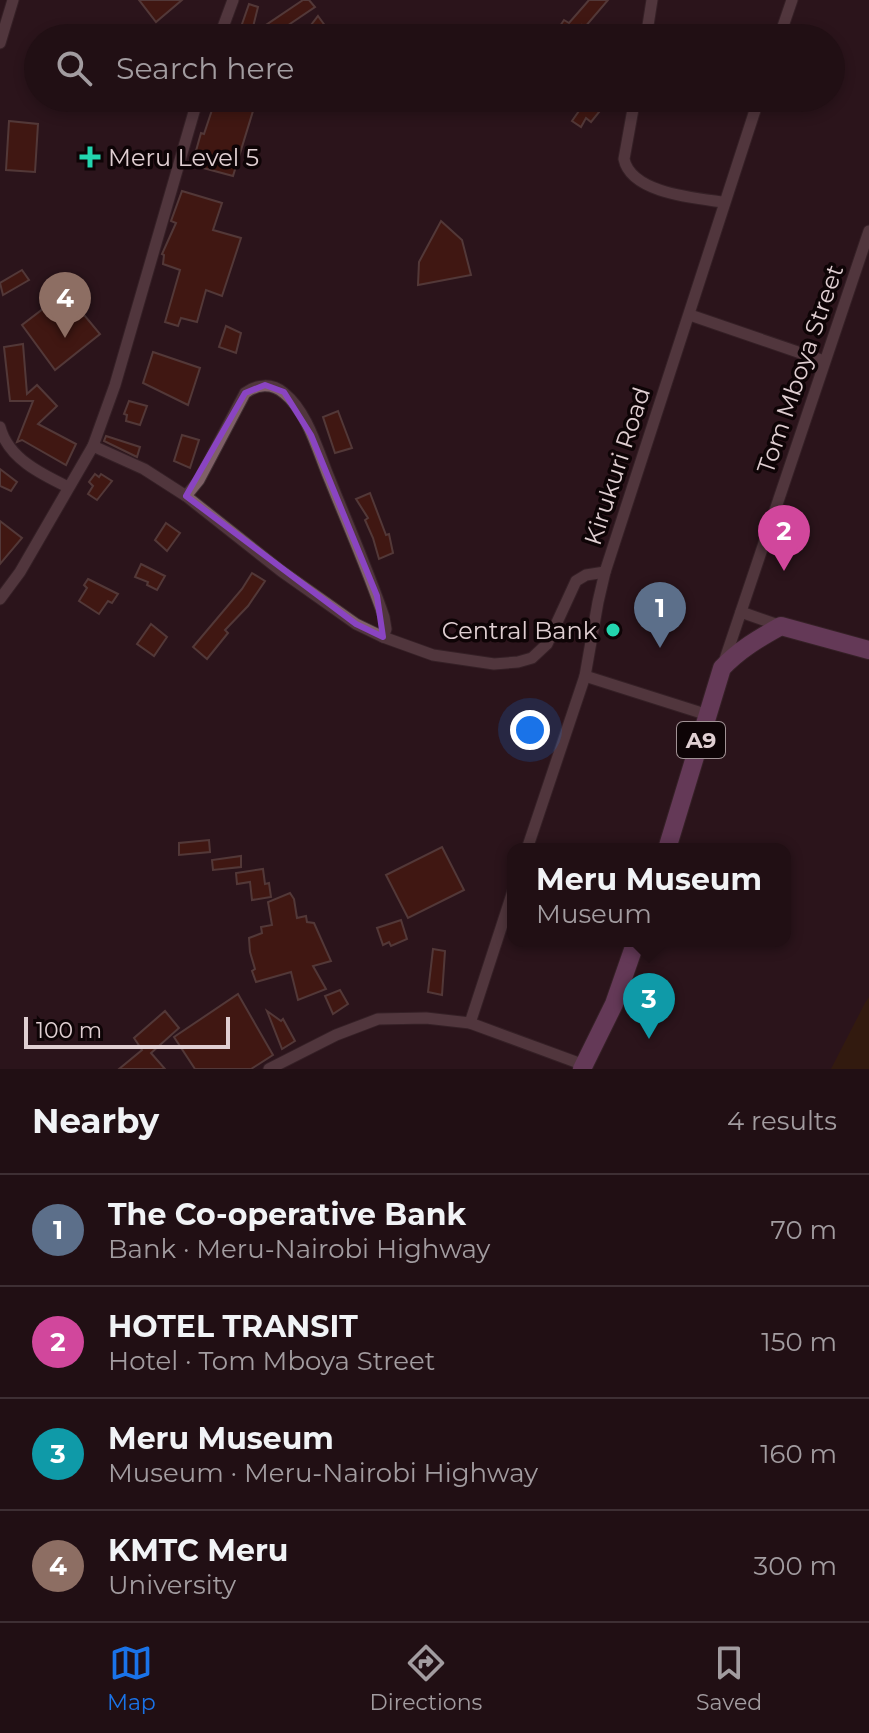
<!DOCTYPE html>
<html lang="en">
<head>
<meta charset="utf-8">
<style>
	body { margin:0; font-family:Montserrat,sans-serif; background:#2d1d22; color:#f1f3f6 }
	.scale { position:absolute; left:24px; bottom:20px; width:206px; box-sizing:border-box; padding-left:8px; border:4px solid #e0cfd2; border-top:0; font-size:22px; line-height:28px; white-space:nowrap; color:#e0cfd2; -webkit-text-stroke:6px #0e0406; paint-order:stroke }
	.you { position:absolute; left:530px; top:730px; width:28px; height:28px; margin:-20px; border:6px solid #fff; border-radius:50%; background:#1a73e8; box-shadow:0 0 0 12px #1a73e833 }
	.badge { display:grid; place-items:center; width:52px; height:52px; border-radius:50%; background:#1a73e8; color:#fff; font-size:26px; font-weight:700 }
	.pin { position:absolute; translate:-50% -66px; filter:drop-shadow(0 2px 4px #0008) }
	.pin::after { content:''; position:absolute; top:42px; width:28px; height:24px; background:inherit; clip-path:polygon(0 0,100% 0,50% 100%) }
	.popup { position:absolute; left:507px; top:843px; width:284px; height:104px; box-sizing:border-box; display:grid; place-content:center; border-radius:16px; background:#210f14; filter:drop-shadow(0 2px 6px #0005); font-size:26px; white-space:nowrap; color:#a29ca0 }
	.popup b { font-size:30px; color:#f1f3f6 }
	.popup::after { content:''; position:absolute; left:50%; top:100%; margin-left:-16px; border:16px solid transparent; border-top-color:#210f14 }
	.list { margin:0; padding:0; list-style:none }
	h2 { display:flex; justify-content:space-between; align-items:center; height:104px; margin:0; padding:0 32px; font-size:34px }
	h2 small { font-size:26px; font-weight:400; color:#a29ca0 }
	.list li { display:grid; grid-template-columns:52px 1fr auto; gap:24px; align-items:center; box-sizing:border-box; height:112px; padding:0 32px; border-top:2px solid #3e2f34 }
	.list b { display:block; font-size:30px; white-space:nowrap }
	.list p { margin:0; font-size:26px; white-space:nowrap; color:#a29ca0 }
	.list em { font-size:26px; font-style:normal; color:#a29ca0 }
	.icon { flex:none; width:44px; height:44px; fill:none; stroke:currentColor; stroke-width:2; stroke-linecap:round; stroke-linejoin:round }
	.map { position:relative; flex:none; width:869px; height:1069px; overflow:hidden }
	.search { position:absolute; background:#210f14; box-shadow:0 4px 12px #0003; left:24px; right:24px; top:24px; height:88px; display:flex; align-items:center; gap:20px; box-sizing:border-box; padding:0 28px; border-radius:44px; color:#a29ca0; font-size:30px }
	.sheet { height:552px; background:#210f14 }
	nav { display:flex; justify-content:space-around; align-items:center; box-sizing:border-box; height:112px; border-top:2px solid #3e2f34; background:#210f14; font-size:22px; color:#a29ca0 }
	nav a { display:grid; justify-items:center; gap:4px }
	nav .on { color:#1a73e8 }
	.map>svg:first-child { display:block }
	.green { fill:#3b2200 }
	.building { fill:#5a1c08; stroke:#81645b; stroke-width:2 }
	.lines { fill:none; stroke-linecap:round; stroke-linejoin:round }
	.minor-casing { stroke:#402f33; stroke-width:13 }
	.trunk-casing { stroke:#402f33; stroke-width:20 }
	.minor { stroke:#7f6067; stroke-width:11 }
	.trunk { stroke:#a8669f; stroke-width:18 }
	.marked { fill:none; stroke:#8a44c2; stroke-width:6; stroke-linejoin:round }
	.poi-dot { fill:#23d5af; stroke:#0e0406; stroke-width:3 }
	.labels { text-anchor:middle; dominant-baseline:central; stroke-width:7; stroke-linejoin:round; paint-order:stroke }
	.shield { fill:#0e0406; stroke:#a19295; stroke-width:2 }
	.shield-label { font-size:22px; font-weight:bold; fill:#e0cfd2 }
	.poi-label { font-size:24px; fill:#e0cfd2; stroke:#0e0406; text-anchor:start }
	.street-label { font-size:24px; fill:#e0cfd2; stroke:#0e0406 }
</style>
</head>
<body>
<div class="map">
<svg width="869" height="1069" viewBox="0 0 869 1069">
	<rect width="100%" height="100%" fill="#2c141b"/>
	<!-- green -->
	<polygon class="green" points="869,997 869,1069 831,1069 865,1003"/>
	<!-- building -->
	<g class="building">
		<polygon points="139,0 182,0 156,22"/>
		<polygon points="303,0 309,0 315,7 269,38 247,38 249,36 241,27 249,4 258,7 251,35"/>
		<polygon points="589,0 608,0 585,27 582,25 573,38 552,38 564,20 569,23"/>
		<polygon points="318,16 334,38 301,38"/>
		<polygon points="216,98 257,98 233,176 192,165 201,133 204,134"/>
		<polygon points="588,98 598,98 597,100 604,106 591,122 586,118 581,127 572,121"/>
		<polygon points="9,121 38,124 35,172 6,170"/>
		<polygon points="182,191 222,203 213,230 241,238 222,296 206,290 197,322 181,318 178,326 165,322 180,270 163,264 164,255 162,254 176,223 171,221"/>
		<polygon points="441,221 462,240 471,275 418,285 419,262"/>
		<polygon points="22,270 29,280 3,295 0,283"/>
		<polygon points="65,292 100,334 55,370 22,325"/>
		<polygon points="226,326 241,333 236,353 219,347"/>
		<polygon points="23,344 27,394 37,385 57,406 38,424 76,444 66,465 22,440 17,442 33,401 10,401 4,347"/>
		<polygon points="153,352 200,368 188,405 143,383"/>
		<polygon points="129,401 147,406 140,425 126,421 127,415 124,414"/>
		<polygon points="338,411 352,448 335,453 323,417"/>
		<polygon points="182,435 199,440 190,468 174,461"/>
		<polygon points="106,436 140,447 137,457 104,441"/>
		<polygon points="0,469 17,482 11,491 0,486"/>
		<polygon points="95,474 99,477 101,474 112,481 97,500 88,494 93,486 89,482"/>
		<polygon points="370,493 386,535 389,534 393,553 379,559 373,538 365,520 368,518 356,499"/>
		<polygon points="0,521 22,538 0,564"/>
		<polygon points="166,523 180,533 167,551 155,540"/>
		<polygon points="141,564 165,576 157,590 147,585 148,582 135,577"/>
		<polygon points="252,573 265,581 248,606 225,630 228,633 207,659 193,647 242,589"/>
		<polygon points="88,579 118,594 112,603 108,601 99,614 79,601 87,588 84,585"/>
		<polygon points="151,624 167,637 154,656 137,644"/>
		<polygon points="209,840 210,852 179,855 179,843"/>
		<polygon points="442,847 464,890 408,918 386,875"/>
		<polygon points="241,856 241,867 213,870 212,860"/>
		<polygon points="263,869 265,884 269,883 271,897 252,900 250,882 237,884 236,873"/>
		<polygon points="290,893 294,899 297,918 306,916 307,922 314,923 331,961 313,966 326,989 298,1000 291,972 256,982 252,971 255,969 250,952 249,938 262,933 261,927 272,925 268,902"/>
		<polygon points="401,920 407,939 391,946 389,942 383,945 377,928"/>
		<polygon points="433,949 445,951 442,995 428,992"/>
		<polygon points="340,990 348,1004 333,1014 325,996"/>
		<polygon points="238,994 273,1055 251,1069 195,1069 174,1037"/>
		<polygon points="165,1011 179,1028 151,1053 165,1069 119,1069 142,1050 134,1038"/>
		<polygon points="267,1011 281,1021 283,1019 295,1041 282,1049"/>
	</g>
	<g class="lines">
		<!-- minor casing -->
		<g class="minor-casing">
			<g id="minor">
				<polyline points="219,38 233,0"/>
				<polyline points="646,38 652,0"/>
				<polyline points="779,38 792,0"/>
				<polyline points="0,43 13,0"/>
				<path d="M635,98L624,159C631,193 694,198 723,202"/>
				<polyline points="690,315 824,361"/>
				<path d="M0,427C8,458 41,474 68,487"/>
				<polyline points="93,446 144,469 186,496 281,571 356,624 383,637 433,655 494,664 518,662 532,658 547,644 576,581 586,575 605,572"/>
				<path d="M186,496L199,480L245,393C257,384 272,383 284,393C308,412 318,452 330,480C348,525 368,570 384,617L386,629L383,637"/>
				<polyline points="0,599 20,572 93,446 115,385 198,98"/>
				<polyline points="741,612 781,626"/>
				<polyline points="724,662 869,231"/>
				<polyline points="585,676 708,715"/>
				<polyline points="527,849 585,676 598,602 605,572 759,98"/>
				<polyline points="470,1023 513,891"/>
				<polyline points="269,1069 336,1035 378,1019 426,1018 470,1023 584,1065"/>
			</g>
		</g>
		<!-- trunk casing -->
		<g class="trunk-casing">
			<g id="trunk">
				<path d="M667,849L722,668C739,650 759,638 781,626L869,650"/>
				<polyline points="582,1069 614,1004 636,941"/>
			</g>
		</g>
		<!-- minor -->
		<use href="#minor" class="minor"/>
		<!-- trunk -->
		<use href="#trunk" class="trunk"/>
	</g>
	<!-- marked area -->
	<path d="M0 0H869V1069H0ZM265,385L284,392L311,435L377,596L383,637L356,624L186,496L245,393Z" fill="#2c141b" fill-opacity=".55" fill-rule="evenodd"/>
	<path class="marked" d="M265,385L284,392L311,435L377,596L383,637L356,624L186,496L245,393Z"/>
	<!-- markers -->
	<g class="poi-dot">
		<path d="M86 145h8v8h8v8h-8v8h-8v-8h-8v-8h8z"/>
		<circle cx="613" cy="630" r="8"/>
	</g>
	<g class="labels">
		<!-- shield labels -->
		<rect class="shield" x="677" y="722" width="48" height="36" rx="6"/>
		<g class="shield-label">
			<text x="701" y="740">A9</text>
		</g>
		<!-- poi labels -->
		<g class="poi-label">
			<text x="108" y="157">Meru Level 5</text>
			<text x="597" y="630" text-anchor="end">Central Bank</text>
		</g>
		<!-- street labels -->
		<g class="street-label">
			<text transform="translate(800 369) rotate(-71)">Tom Mboya Street</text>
			<text transform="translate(617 466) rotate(-72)">Kirukuri Road</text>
		</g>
	</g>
</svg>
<div class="scale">100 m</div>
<div class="you"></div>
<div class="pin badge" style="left:660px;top:648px;background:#5c6f8a">1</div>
<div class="pin badge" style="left:784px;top:571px;background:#d1479c">2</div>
<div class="pin badge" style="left:649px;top:1039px;background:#0f9aa8">3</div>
<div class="popup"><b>Meru Museum</b>Museum</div>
<div class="pin badge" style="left:65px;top:338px;background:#8d6e63">4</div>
<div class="search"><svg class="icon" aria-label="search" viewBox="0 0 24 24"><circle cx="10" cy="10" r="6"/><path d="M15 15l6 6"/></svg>Search here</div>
</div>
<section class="sheet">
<h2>Nearby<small>4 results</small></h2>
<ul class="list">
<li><span class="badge" style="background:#5c6f8a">1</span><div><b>The Co-operative Bank</b><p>Bank · Meru-Nairobi Highway</p></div><em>70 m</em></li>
<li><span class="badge" style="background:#d1479c">2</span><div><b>HOTEL TRANSIT</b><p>Hotel · Tom Mboya Street</p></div><em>150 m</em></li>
<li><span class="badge" style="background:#0f9aa8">3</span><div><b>Meru Museum</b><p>Museum · Meru-Nairobi Highway</p></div><em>160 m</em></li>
<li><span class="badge" style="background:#8d6e63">4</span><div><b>KMTC Meru</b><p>University</p></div><em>300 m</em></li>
</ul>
</section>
<nav>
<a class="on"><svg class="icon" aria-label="map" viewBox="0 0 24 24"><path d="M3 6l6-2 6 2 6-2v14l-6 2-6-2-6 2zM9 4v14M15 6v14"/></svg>Map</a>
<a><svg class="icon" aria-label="directions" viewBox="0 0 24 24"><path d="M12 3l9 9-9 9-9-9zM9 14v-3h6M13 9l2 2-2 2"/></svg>Directions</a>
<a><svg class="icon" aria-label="saved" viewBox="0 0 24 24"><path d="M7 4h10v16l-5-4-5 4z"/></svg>Saved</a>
</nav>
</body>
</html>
